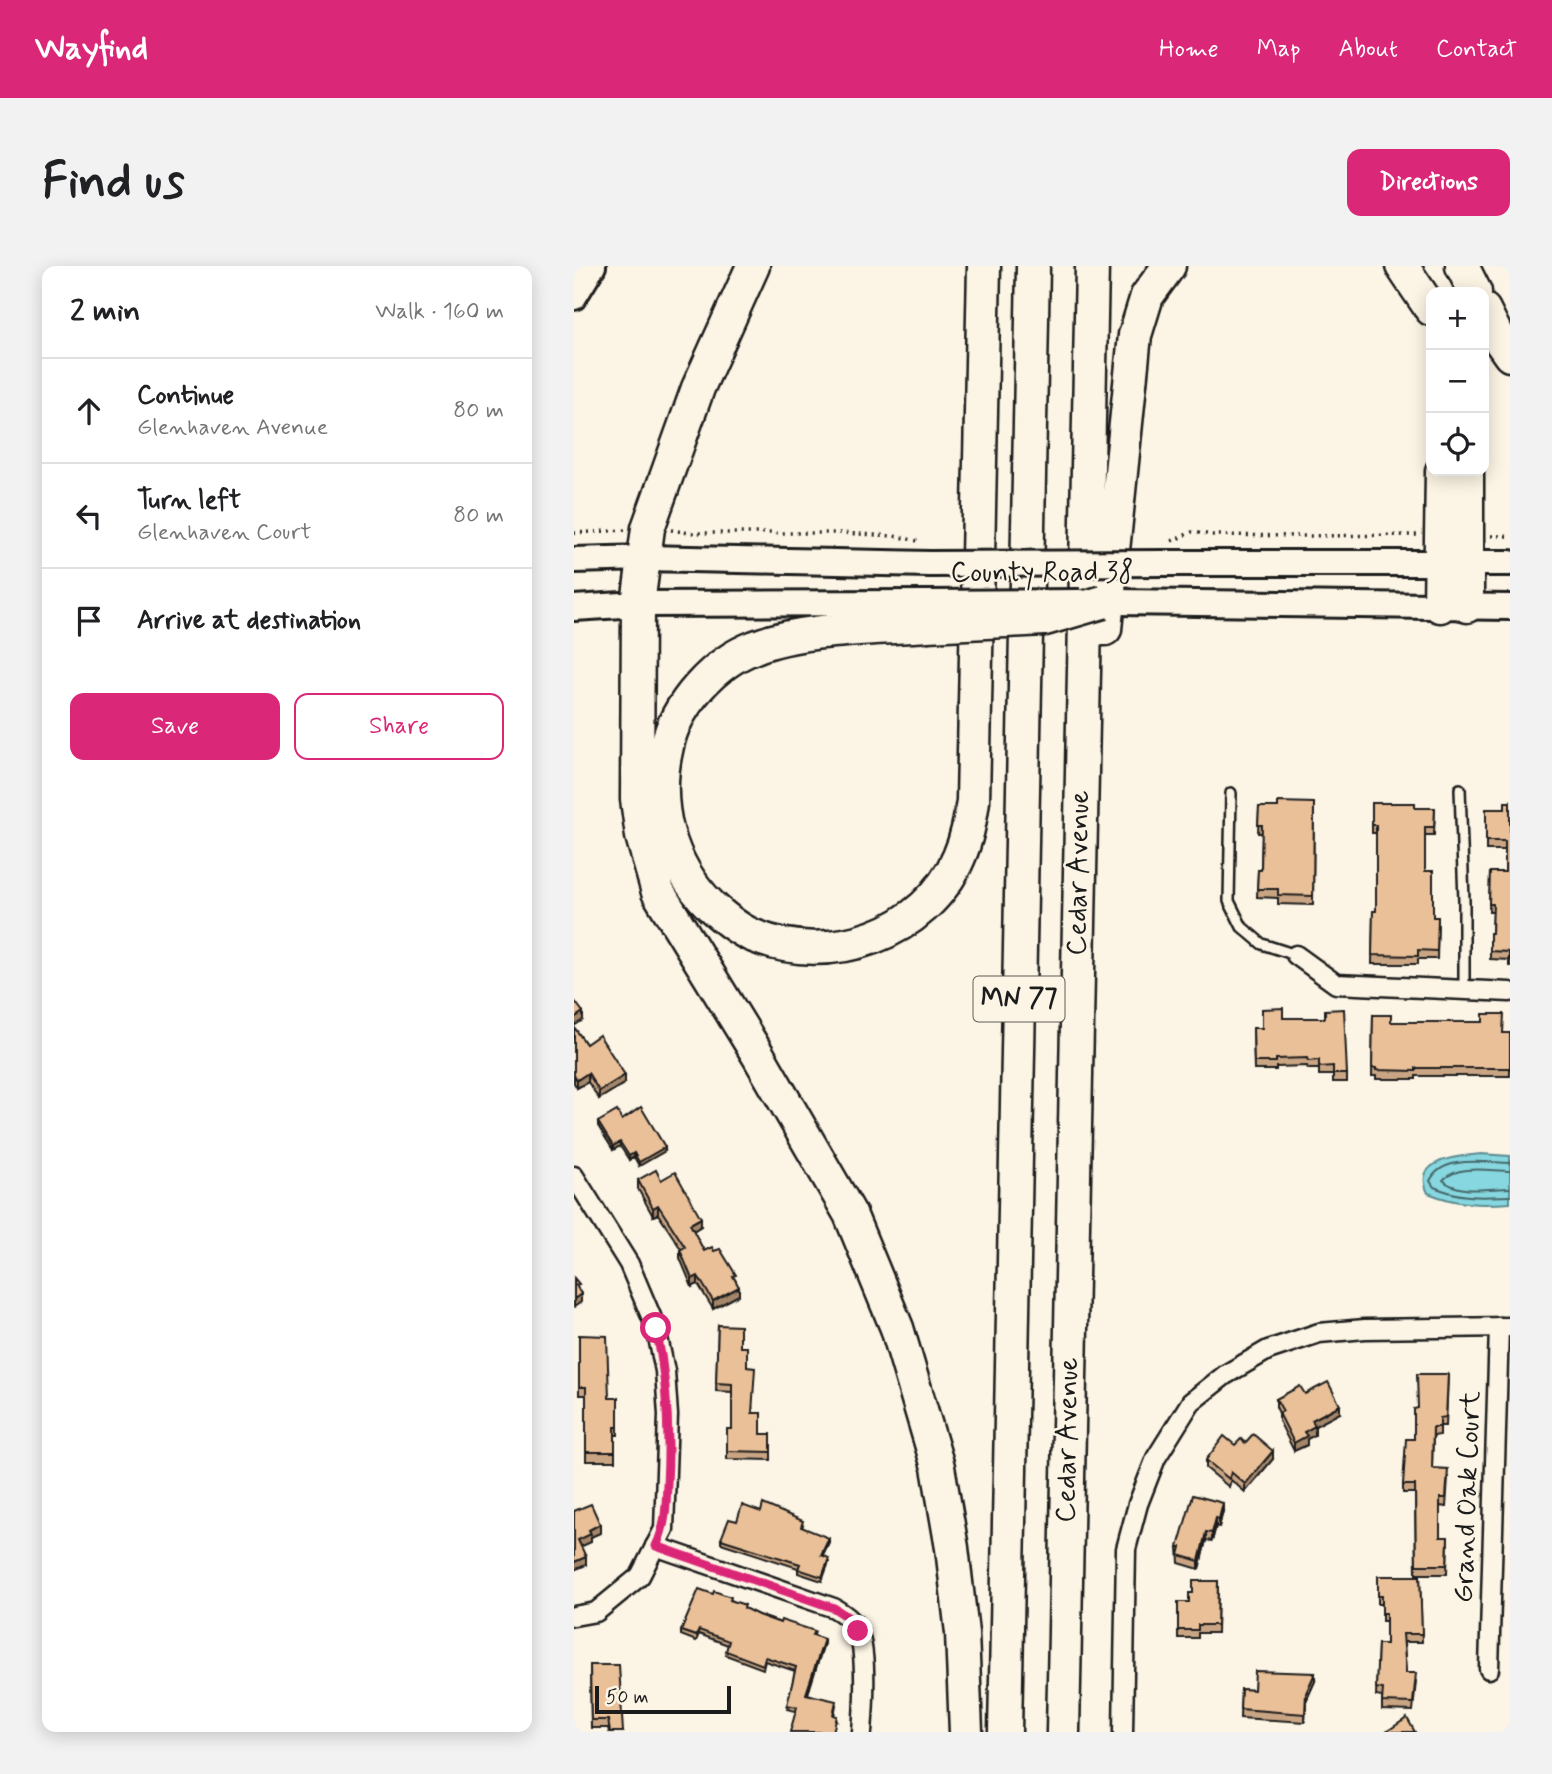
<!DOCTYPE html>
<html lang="en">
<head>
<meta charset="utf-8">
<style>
	body { margin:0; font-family:Mynerve,sans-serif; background:#f2f2f2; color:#202124 }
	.controls { position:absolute; right:21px; top:21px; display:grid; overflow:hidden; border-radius:14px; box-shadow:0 4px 18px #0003 }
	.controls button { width:63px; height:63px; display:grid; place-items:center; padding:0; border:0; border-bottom:2px solid #e0e0e0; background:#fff; color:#202124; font:35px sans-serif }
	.scale { position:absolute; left:21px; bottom:18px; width:136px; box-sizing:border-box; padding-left:7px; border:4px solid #1c1c1c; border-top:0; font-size:19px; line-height:24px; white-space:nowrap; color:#1c1c1c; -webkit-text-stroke:5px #fcf5e5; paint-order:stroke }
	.stop { position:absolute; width:21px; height:21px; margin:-16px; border:5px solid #db2777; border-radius:50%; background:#fff }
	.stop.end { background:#db2777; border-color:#fff; box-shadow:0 2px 7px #0008 }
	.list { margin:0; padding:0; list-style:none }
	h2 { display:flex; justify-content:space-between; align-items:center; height:91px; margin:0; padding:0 28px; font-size:30px }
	h2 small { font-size:23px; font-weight:400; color:#757577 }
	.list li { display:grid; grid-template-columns:46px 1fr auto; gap:21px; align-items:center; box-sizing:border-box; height:105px; padding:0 28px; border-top:2px solid #e0e0e0 }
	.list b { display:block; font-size:26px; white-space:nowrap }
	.list p { margin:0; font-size:23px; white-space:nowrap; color:#757577 }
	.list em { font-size:23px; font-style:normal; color:#757577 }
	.actions { display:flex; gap:14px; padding:21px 28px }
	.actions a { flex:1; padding:16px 0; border:2px solid #db2777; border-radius:14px; text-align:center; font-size:24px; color:#db2777 }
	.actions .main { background:#db2777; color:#fff }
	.icon { flex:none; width:38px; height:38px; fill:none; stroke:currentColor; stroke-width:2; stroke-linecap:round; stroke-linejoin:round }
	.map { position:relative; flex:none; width:936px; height:1466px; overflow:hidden; border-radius:14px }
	header { display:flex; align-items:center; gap:42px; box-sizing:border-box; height:98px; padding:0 35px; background:#db2777; color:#fff }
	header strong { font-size:33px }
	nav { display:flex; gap:38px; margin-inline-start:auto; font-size:24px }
	.intro { display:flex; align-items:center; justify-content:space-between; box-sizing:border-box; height:168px; padding:0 42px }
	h1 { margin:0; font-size:49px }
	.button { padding:18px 32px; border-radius:14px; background:#db2777; color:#fff; font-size:24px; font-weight:700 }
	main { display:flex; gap:42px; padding:0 42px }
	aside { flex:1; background:#fff; border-radius:14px; box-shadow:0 4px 18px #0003 }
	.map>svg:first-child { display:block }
	.water { fill:#86d7df; stroke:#5c8c91; stroke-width:2 }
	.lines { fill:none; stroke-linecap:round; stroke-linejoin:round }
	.shore { stroke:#46676a; stroke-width:2 }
	.lane-casing { stroke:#1c1c1c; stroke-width:14 }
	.street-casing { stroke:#1c1c1c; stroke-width:23 }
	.secondary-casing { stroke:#1c1c1c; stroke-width:30 }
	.highway-casing { stroke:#1c1c1c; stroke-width:37 }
	.path { stroke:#1c1c1c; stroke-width:3.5; stroke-dasharray:2 5; stroke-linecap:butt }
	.lane { stroke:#fcf5e5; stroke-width:9 }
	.street { stroke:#fcf5e5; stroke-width:18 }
	.secondary { stroke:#fcf5e5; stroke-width:24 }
	.highway { stroke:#fcf5e5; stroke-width:32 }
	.secondary-bridge-casing { stroke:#1c1c1c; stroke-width:30; stroke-linecap:butt }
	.highway-bridge-casing { stroke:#1c1c1c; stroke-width:37; stroke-linecap:butt }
	.secondary-bridge { stroke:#fcf5e5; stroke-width:24 }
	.highway-bridge { stroke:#fcf5e5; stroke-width:32 }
	.wall { fill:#c9a584; stroke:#1c1c1c; stroke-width:2 }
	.shaded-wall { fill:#a4866b; stroke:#1c1c1c; stroke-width:2 }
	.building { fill:#eac099; stroke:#1c1c1c; stroke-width:2 }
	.route { stroke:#db2777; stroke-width:9 }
	.labels { text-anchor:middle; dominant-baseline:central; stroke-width:5; stroke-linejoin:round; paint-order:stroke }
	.shield { fill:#fcf5e5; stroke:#5f5d58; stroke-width:2 }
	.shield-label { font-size:26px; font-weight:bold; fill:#1c1c1c }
	.street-label { font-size:28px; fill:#1c1c1c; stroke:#fcf5e5 }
</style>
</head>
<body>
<header>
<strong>Wayfind</strong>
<nav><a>Home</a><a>Map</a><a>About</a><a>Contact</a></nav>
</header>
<div class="intro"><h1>Find us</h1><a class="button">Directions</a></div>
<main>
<aside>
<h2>2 min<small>Walk · 160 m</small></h2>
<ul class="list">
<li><svg class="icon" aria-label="ahead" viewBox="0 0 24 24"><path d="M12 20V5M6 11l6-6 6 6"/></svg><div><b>Continue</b><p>Glenhaven Avenue</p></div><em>80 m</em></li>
<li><svg class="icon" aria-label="left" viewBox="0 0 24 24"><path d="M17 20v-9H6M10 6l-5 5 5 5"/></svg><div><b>Turn left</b><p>Glenhaven Court</p></div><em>80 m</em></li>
<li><svg class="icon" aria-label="arrive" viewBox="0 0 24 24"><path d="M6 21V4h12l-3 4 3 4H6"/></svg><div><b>Arrive at destination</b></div></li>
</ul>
<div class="actions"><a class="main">Save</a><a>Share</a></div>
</aside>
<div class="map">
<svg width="936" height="1466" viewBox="0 0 936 1466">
	<rect width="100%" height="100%" fill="#fcf5e5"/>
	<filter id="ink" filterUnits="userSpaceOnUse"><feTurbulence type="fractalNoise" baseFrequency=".0143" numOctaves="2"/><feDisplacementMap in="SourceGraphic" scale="14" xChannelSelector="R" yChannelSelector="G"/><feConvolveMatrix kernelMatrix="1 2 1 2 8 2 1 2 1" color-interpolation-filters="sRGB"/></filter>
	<g filter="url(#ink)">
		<!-- water -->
		<path class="water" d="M907,888L936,890V937C905,939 884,939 854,927C837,893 885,890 907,888Z"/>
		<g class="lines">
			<!-- shore -->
			<g class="shore">
				<path d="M936,897C912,897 868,888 856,915L860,921C889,933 906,931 936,930"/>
				<path d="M936,905C916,905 884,898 869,914C884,929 916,922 936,922"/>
			</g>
			<!-- lane casing -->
			<g class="lane-casing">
				<g id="lane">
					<polyline points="886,523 890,635 890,724"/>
					<polyline points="657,527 655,635 668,661 688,678 722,689"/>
				</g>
			</g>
			<!-- street casing -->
			<g class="street-casing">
				<g id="street">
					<polyline points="722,689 762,718 936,726"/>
					<polyline points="0,910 55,998 82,1062 91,1105 94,1149 90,1263 66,1310 22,1346 0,1350"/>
					<path d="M81,1280L260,1342C270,1348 279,1354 284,1365C293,1387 290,1441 288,1466"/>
					<polyline points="915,1403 925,1061"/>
					<polyline points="549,1466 552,1283 564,1238 582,1192 617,1136 651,1109 694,1084 745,1067 791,1063 936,1061"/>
				</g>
			</g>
			<!-- secondary casing -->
			<g class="secondary-casing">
				<g id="secondary">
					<polyline points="0,31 19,0"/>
					<polyline points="0,294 70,292 356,298"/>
					<polyline points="591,297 936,297"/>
					<polyline points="541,336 936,341"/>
					<polyline points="0,342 64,338 354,337"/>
				</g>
			</g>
			<!-- highway casing -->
			<g class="highway-casing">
				<g id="highway">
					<polyline points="179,0 124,122 74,262 64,338 63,533 68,570 84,626 184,789 276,948 323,1062 364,1201 378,1282 388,1367 392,1466"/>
					<polyline points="828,0 857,43"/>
					<polyline points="888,0 901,26"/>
					<polyline points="910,44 924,72 936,89"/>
					<polyline points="893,205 893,340"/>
					<polyline points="866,340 868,205"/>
					<path d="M353,359C302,363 228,362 181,381C141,396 102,438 93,480C79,538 94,598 137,640C149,651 164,664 180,670C256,701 352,669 385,591C393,573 396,555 399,535L410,0"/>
					<polyline points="531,363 561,69 573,30 595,0"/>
					<polyline points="431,1466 459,0"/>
					<polyline points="489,1466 518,0"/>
				</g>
			</g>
			<!-- path -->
			<g class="path">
				<polyline points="97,264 116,267 266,267 320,270 344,275"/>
				<polyline points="0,267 51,264"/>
				<polyline points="917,270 936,270"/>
				<polyline points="598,275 618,266 639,269 727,270 843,269"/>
			</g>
			<!-- lane -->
			<use href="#lane" class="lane"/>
			<!-- street -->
			<use href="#street" class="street"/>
			<!-- secondary -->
			<use href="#secondary" class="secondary"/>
			<!-- highway -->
			<use href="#highway" class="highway"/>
			<!-- secondary-bridge casing -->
			<g class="secondary-bridge-casing">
				<g id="secondary-bridge">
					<polyline points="356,298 591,297"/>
					<polyline points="354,337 506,336"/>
				</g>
			</g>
			<!-- highway-bridge casing -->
			<g class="highway-bridge-casing">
				<polyline id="highway-bridge" points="353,359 471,353 529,336"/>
			</g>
			<!-- secondary-bridge -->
			<use href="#secondary-bridge" class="secondary-bridge"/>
			<!-- highway-bridge -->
			<use href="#highway-bridge" class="highway-bridge"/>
		</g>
		<!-- wall -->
		<g class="wall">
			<polygon points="936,536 936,700 935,700 935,694 916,693 916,667 918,667 919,646 915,646 916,606 931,606 931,584 912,584 912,543 931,543"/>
			<polygon points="740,537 739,639 704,638 704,632 683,631 684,604 687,604 688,567 684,567 685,541 704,541"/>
			<polygon points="798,537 841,542 861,542 860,569 851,569 851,605 859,651 864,651 863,693 844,693 844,698 798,698 799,645 802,645 802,567 798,567"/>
			<polygon points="799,749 817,756 909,756 929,767 936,767 936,810 842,810 842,813 802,813 802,810 798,810"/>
			<polygon points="709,752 773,808 773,816 759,816 759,809 745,809 745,803 734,803 733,800 702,801 702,804 680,804 679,762 688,762"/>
			<polygon points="0,761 12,778 51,817 25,833 14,816 3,822 0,817"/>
			<polygon points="48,854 91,885 65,900 60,891 55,894 46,880 39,884 24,860 24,856"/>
			<polygon points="64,914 87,914 127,960 119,965 130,985 140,985 162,1015 165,1029 139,1043 124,1018 118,1021 106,992 106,984 107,983 84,948 79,950 64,923"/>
			<polygon points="144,1059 166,1081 173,1101 179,1147 187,1168 197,1168 197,1194 153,1193 153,1163 158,1163 158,1126 142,1125"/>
			<polygon points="5,1069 35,1132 44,1132 44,1169 41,1169 41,1195 12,1195 12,1129 5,1129"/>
			<polygon points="874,1108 872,1160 866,1160 866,1169 859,1170 858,1202 874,1211 872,1241 866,1240 866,1271 874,1271 873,1308 842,1308 841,1227 829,1227 829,1219 840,1173 844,1142"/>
			<polygon points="731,1128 766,1147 741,1160 741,1169 733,1173 733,1179 720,1185 705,1155 705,1147 702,1141 702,1133"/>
			<polygon points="671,1177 699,1193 671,1226 657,1214 655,1221 632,1202 632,1194 661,1179"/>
			<polygon points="649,1245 645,1261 642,1260 638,1275 632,1274 625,1303 605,1297 604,1281"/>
			<polygon points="187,1246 229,1259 228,1261 255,1276 248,1290 255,1296 248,1315 224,1307 224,1302 147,1277 147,1273 163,1255"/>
			<polygon points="804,1310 846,1310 848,1376 830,1376 832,1407 842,1415 839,1445 808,1444 808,1431 802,1430 804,1378 812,1378 812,1355 808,1355 808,1338 804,1338"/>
			<polygon points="644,1315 643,1367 624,1367 624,1372 604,1372 604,1336 615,1336 619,1327"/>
			<polygon points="139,1328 157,1334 171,1343 184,1349 241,1369 250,1377 234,1428 262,1439 260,1450 263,1455 213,1443 221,1405 191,1395 189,1403 152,1389 154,1379 125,1368 122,1375 107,1369 107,1365"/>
			<polygon points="16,1399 49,1466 35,1466 34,1462 17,1462"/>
			<polygon points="741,1415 732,1435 731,1456 666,1452 667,1423 680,1424"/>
		</g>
		<!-- shaded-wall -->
		<g class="shaded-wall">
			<polygon points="9,746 9,754 0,760 0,752"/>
			<polygon points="14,807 14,816 3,822 3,814"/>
			<polygon points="51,809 51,817 25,833 25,825"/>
			<polygon points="46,876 46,880 39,884 39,880"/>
			<polygon points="91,881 91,885 65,900 65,896"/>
			<polygon points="60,887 60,891 55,894 55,890"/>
			<polygon points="84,939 84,948 79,950 79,942"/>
			<polygon points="127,952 127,960 116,967 116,958"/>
			<polygon points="124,1010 124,1018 118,1021 118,1013"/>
			<polygon points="165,1021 165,1029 139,1043 139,1035"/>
			<polygon points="7,1028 7,1036 0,1041 0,1033"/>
			<polygon points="766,1139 766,1147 741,1160 741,1169 733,1173 733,1179 720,1185 720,1177 730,1166 738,1154"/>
			<polygon points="699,1185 699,1193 671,1226 671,1218"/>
			<polygon points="649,1237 649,1245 645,1261 645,1253"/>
			<polygon points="642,1252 642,1260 638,1275 638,1267"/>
			<polygon points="26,1258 26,1267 17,1271 17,1276 4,1282 4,1274 15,1264"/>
			<polygon points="632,1266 632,1274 625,1303 625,1295"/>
			<polygon points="255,1272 255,1276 247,1293 247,1289"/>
			<polygon points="12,1291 12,1299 0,1304 0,1296"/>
			<polygon points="250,1373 250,1377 232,1432 232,1428"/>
			<polygon points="741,1407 741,1415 732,1435 731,1456 732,1427"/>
		</g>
		<!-- building -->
		<g class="building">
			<polygon points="704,536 740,537 739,630 704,629 704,623 683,623 684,604 687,604 688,559 684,559 685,541 704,541"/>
			<polygon points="931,536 936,536 936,692 935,692 935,686 916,685 916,667 918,667 919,638 915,638 916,606 931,606 931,575 912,575 912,543 931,543"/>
			<polygon points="798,537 841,537 841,542 861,542 860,561 851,561 851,605 859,605 859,651 864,651 863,685 844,684 844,690 798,689 799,645 802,645 802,559 798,559"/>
			<polygon points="0,734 9,746 0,752"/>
			<polygon points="709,742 709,752 751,752 751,744 770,743 773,808 759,808 759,800 745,801 745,794 734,795 733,792 702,793 702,796 680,796 679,762 688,762 688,743"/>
			<polygon points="909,748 930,748 929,767 936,767 936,802 842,802 842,805 802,804 802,802 798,802 799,749 817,749 817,756 909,756"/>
			<polygon points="0,761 12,778 25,769 51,809 25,825 14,807 3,814 0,809"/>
			<polygon points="67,841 91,881 65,896 60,887 55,890 46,876 39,880 24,856 43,845 48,854"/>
			<polygon points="82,904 87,914 101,906 127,952 116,958 130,985 138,981 140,985 146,983 162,1009 159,1010 165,1021 139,1035 124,1010 118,1013 106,984 111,981 84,939 79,942 64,914"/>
			<polygon points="0,1012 5,1018 2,1019 7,1028 0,1033"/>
			<polygon points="144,1059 166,1060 166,1081 173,1081 173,1101 181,1102 178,1147 187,1147 187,1168 197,1168 197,1186 153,1185 153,1163 158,1163 158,1118 142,1117"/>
			<polygon points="5,1069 33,1070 35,1132 44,1132 44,1161 41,1161 41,1186 12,1186 12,1121 5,1121"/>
			<polygon points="843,1108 874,1108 872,1151 866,1152 866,1161 859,1161 858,1202 874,1203 872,1232 866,1232 866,1271 874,1271 873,1299 842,1299 841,1219 829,1219 832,1173 840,1173 840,1143 844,1142"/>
			<polygon points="754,1116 766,1139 738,1154 741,1160 730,1166 733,1170 720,1177 705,1147 709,1145 702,1133 726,1120 731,1128"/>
			<polygon points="679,1168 699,1185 671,1218 657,1206 655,1213 632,1194 650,1170 661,1179 667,1173 671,1177"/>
			<polygon points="619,1229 649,1237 645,1253 642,1252 638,1267 632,1266 625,1295 605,1289 607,1281 604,1281"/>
			<polygon points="17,1238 26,1258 15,1264 17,1268 4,1274 12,1291 0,1296 0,1245"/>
			<polygon points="189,1238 229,1255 227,1261 255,1272 247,1289 255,1292 248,1311 224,1303 226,1298 147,1273 155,1253 163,1255 168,1239 187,1246"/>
			<polygon points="804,1310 846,1310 848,1368 829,1368 832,1407 842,1407 839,1437 808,1436 809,1423 802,1422 804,1378 812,1378 812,1347 808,1347 808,1330 804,1330"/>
			<polygon points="619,1315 644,1315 643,1359 624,1359 624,1364 604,1364 604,1336 615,1336 615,1327 619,1327"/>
			<polygon points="125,1323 139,1328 140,1325 157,1331 156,1334 171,1339 170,1342 184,1349 206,1357 207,1354 241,1365 239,1369 250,1373 232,1428 262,1435 259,1449 263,1450 259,1466 216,1466 223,1441 213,1439 222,1401 191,1391 189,1399 152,1385 155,1375 125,1364 122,1370 107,1365"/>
			<polygon points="16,1399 45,1399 49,1466 36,1466 34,1454 17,1454"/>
			<polygon points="681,1405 741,1407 732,1427 731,1448 666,1443 667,1423 680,1424"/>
			<polygon points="833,1452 841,1466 812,1466"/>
		</g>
	</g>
	<g class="lines" filter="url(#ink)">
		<!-- route -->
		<path class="route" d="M82,1062C93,1114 96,1165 93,1218C92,1242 92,1259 82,1280L260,1342L275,1352L284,1365"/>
	</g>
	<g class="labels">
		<!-- shield labels -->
		<rect class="shield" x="399.5" y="710.5" width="91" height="45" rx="5"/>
		<g class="shield-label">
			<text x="445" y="733">MN 77</text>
		</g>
		<!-- street labels -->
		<g class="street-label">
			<text x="468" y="307">County Road 38</text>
			<text transform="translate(505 607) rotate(-89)">Cedar Avenue</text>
			<text transform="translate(494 1174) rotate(-89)">Cedar Avenue</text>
			<text transform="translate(894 1231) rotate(-88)">Grand Oak Court</text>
		</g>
	</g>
</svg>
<div class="controls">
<button>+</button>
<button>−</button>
<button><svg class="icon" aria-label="locate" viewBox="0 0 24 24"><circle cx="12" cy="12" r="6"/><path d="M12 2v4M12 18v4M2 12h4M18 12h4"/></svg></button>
</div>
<div class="scale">50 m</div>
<div class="stop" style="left:82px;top:1062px"></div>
<div class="stop end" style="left:284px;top:1365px"></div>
</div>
</main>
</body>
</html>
